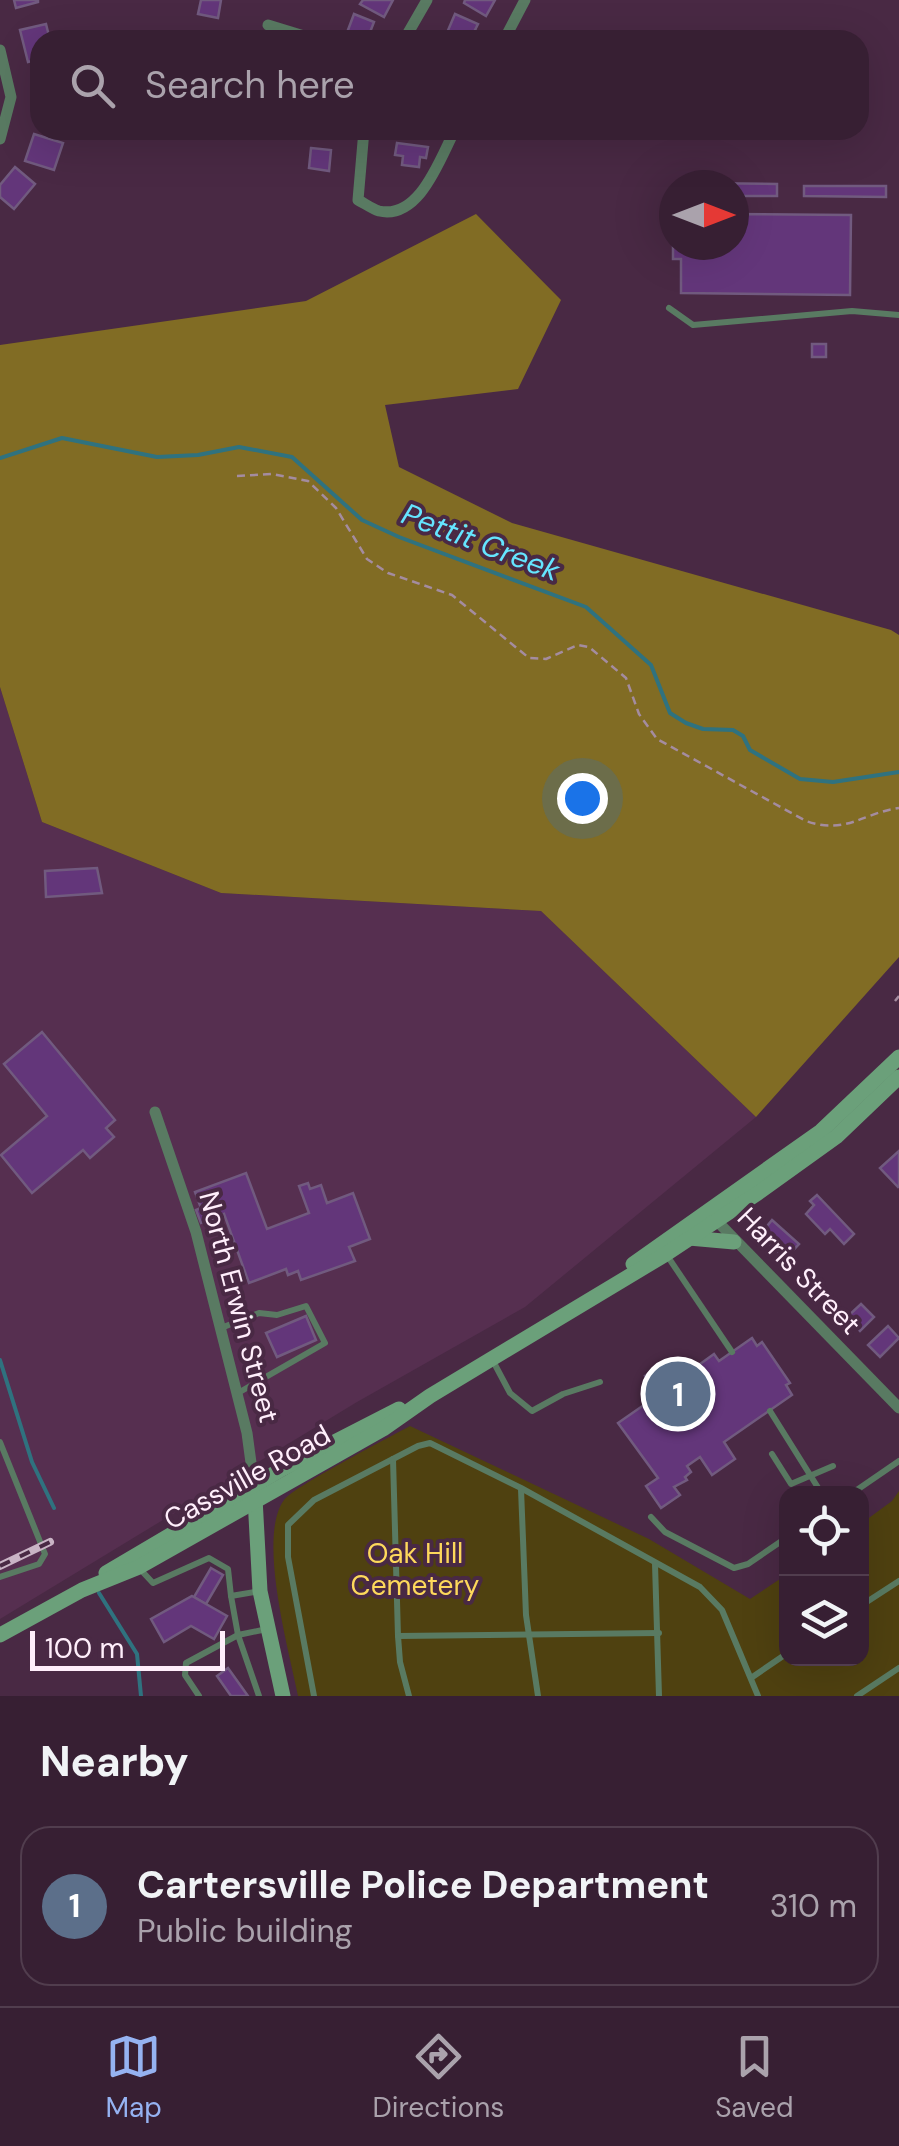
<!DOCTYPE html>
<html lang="en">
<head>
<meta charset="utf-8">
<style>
	body { margin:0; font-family:"DM Sans",sans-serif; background:#3e273b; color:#f1f3f6 }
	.controls { position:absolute; right:30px; bottom:30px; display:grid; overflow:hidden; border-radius:20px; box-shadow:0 10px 40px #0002 }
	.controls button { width:90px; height:90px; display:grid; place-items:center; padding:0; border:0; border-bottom:2px solid #513d4e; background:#371f33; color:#f1f3f6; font:50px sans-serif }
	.compass { position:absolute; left:659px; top:170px; width:90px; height:90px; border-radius:50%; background:#371f33; box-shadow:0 10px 40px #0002; rotate:90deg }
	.scale { position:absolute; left:30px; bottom:25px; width:195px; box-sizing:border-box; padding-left:10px; border:5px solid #ffeefb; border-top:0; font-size:28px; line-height:35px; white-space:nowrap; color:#ffeefb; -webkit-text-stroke:8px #492944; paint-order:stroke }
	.you { position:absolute; left:582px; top:798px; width:35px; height:35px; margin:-25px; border:8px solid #fff; border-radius:50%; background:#1a73e8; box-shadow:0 0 0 15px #1a73e833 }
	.badge { display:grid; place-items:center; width:65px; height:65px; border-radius:50%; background:#95b2f1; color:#fff; font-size:32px; font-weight:700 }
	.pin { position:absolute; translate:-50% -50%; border:5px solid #fff; box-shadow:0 2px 10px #0006 }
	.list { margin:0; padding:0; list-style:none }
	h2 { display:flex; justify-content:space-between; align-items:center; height:130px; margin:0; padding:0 40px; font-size:42px }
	h2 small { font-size:32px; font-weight:400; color:#aaa2ac }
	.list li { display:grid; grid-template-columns:65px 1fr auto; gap:30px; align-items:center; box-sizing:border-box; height:160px; margin:0 20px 20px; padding:0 20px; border:2px solid #513d4e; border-radius:30px }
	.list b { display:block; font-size:38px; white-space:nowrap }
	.list p { margin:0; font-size:32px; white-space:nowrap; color:#aaa2ac }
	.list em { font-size:32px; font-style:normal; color:#aaa2ac }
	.icon { flex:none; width:55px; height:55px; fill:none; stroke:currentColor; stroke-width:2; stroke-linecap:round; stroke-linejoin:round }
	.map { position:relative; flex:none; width:899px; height:1696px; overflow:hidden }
	.search { position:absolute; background:#371f33; box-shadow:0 10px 40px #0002; left:30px; right:30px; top:30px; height:110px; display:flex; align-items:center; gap:25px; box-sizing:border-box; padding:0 35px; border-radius:30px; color:#aaa2ac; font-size:38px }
	.sheet { height:310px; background:#371f33 }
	nav { display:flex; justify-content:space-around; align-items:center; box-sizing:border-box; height:140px; border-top:2px solid #513d4e; background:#371f33; font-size:28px; color:#aaa2ac }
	nav a { display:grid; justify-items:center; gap:5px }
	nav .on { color:#95b2f1 }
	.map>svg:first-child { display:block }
	.built { fill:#562f50 }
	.green { fill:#4f4110 }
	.forest { fill:#816c24 }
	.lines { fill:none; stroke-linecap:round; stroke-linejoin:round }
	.stream { stroke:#2f727f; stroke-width:4 }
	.building { fill:#63367a; stroke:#715a7f; stroke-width:2.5 }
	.path { stroke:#a48ca0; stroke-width:2.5; stroke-dasharray:8 5; stroke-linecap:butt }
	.lane { stroke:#597a62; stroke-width:6 }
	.street { stroke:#597a62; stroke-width:11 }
	.secondary { stroke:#6ba07a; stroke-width:15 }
	.rail-casing { stroke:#c9b4c5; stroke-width:8 }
	.rail { stroke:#492944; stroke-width:4; stroke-dasharray:11; stroke-linecap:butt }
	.labels { text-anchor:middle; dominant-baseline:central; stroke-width:8; stroke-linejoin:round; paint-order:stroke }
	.street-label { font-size:28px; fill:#ffeefb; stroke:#492944 }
	.park-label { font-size:28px; fill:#fdd85b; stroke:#492944 }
	.water-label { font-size:30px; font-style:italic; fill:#65e5ff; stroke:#492944 }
</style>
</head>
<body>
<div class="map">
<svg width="899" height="1696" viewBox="0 0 899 1696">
	<rect width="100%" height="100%" fill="#492944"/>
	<!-- built -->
	<polygon class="built" points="0,687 42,822 221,893 541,911 756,1117 525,1307 357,1402 0,1619"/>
	<!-- green -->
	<path class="green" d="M410,1426L649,1539L750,1599L786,1575V1658H862V1523L892,1501L899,1491V1696H298C289,1650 257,1537 284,1500C293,1487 388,1438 410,1426Z"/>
	<!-- forest -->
	<polygon class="forest" points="476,214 561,300 518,389 385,405 399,467 512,523 891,630 899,635 899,957 756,1117 541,911 221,893 42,822 0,687 0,345 306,301"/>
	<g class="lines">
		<!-- stream -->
		<g class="stream">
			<polyline points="0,458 62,438 157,457 198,455 239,447 292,457 362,520 399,537 586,607 651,665 670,713 686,723 703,729 733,730 743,736 750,750 800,779 833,782 899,772"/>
			<polyline points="0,1360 32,1462 54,1508"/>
			<polyline points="99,1593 137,1654 141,1696"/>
		</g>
	</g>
	<!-- building -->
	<g class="building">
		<polygon points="14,0 38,0 38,2 16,8"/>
		<polygon points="201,0 221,0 218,18 198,14"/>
		<polygon points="363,0 393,0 384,17 360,4"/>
		<polygon points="465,0 495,0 486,16 464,3"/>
		<polygon points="354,14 374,22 367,40 345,38"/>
		<polygon points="455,14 478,24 475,30 482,34 480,40 458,40 446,35"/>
		<polygon points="46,24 50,40 40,40 40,59 28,62 20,30"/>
		<polygon points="217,32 219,40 199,40 198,36"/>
		<polygon points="33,82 40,82 40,109 34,109"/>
		<polygon points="34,134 63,143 54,170 25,161"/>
		<polygon points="397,143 428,147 426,158 420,157 419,167 402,165 403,156 395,155"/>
		<polygon points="311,148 331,150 329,171 309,168"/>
		<polygon points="15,167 35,184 14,209 0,197 0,185"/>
		<polygon points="694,183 777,184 777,196 734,196 734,185"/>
		<polygon points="804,186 886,186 886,197 804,196"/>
		<polygon points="734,214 851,215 850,295 681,293 681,259 673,259 673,240 674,245 734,245"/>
		<rect x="812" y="344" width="14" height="13"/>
		<polygon points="97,868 102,893 46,897 45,871"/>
		<polygon points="42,1032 115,1120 106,1128 114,1137 90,1158 83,1150 32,1193 1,1155 47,1116 4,1064"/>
		<polygon points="899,1151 899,1186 898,1187 880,1168"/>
		<polygon points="246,1173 267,1229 309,1213 299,1186 308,1183 310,1189 321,1185 327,1203 353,1193 370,1239 349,1247 355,1261 301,1280 298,1271 288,1275 286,1269 249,1283 224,1214 201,1223 196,1210 201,1208 195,1192"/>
		<polygon points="817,1195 854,1234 844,1244 830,1229 825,1234 806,1214 814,1205 810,1201"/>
		<polygon points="772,1220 799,1244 785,1259 759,1236"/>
		<polygon points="861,1304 874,1317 860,1331 847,1317"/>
		<polygon points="306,1316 316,1340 277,1357 266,1333"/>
		<polygon points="888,1326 899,1338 880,1357 868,1345"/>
		<polygon points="752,1338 757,1346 762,1342 790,1383 786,1385 792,1395 724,1442 735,1459 712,1475 700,1457 687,1466 691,1472 685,1477 687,1480 674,1487 680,1495 661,1508 646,1486 658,1478 618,1423 654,1398 644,1384 648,1381 645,1376 656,1369 659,1373 673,1364 682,1377 714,1354 719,1361"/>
		<polygon points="211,1568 223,1575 206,1604 194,1597"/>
		<polygon points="192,1596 227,1616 214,1639 191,1626 164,1642 151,1619"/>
		<polygon points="228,1668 248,1696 231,1696 217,1676"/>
	</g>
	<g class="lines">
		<!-- path -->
		<g class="path">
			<path d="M237,476L272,474L308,481L336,508L367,559L388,573L452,595L529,658L546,659L578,645L589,647L626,678L639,714L657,739L806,821C847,835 862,813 899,808"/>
			<polyline points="895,1001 899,996"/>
		</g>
		<!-- lane -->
		<g class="lane">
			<polyline points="669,308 693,325 852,311 899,315"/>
			<polyline points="666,1254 732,1352"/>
			<polyline points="221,1328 259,1313 277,1315 306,1306 325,1343 238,1393"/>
			<polyline points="493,1361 510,1393 532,1411 563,1394 600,1382"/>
			<polyline points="770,1411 822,1494"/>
			<polyline points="0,1442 45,1554 39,1564 0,1577"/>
			<polyline points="772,1454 791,1484 833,1466"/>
			<polyline points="393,1459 398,1636 400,1662 409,1696"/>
			<polyline points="521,1489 526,1615 538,1696"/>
			<polyline points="851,1494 899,1461"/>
			<polyline points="651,1517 665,1532 734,1568 748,1564 786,1538"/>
			<polyline points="655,1564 659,1696"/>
			<polyline points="139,1568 153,1583 209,1558 228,1569 231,1596 260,1591"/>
			<polyline points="231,1596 238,1635 267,1629"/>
			<polyline points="862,1605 899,1581"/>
			<polyline points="398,1636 659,1633"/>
			<polyline points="751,1678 786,1654"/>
			<polyline points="199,1696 185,1675 186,1663 238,1635 259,1696"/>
			<polyline points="314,1696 288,1557 288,1525 314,1500 418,1446 430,1443 521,1488 700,1587 722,1610 758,1696"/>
			<polyline points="857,1696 899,1668"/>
		</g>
		<!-- street -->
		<g class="street">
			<polyline points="268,25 317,40"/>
			<polyline points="404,40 427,0"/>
			<polyline points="504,40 525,0"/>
			<polyline points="0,50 11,97 0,139"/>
			<path d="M364,130L358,200C364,203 372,209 379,211C420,220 440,158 455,130"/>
			<polyline points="155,1112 196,1232 247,1433 254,1485"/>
			<polyline points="713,1217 899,1408"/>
		</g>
		<!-- secondary -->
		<g class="secondary">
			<polyline points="689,1238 734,1242"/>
			<polyline points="633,1264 821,1131 899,1057"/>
			<polyline points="255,1498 260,1591 283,1696"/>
			<polyline points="106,1573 282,1469 399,1409"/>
			<polyline points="0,1635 82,1590 139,1567 383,1429 430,1396 666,1254 758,1193 836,1137 899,1077"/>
		</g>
		<!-- rail casing -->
		<g class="rail-casing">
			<polyline id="rail" points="0,1566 50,1542"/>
		</g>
		<!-- rail -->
		<use href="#rail" class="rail"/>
	</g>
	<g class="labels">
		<!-- street labels -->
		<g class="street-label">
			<text transform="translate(799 1271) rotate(46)">Harris Street</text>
			<text transform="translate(239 1307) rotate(75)">North Erwin Street</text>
			<text transform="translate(247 1477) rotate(-29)">Cassville Road</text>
		</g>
		<!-- park labels -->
		<g class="park-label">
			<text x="415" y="1553">Oak Hill<tspan x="415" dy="32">Cemetery</tspan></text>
		</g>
		<!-- water labels -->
		<g class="water-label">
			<text transform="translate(481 542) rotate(21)">Pettit Creek</text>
		</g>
	</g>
</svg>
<div class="controls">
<button><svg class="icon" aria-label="locate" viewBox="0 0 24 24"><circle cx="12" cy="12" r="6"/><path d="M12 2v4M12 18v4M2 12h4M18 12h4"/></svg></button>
<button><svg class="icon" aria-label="layers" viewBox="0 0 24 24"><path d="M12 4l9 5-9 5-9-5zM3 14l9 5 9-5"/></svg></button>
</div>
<svg class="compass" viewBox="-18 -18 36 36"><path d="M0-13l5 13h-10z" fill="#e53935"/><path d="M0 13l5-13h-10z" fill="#aaa2ac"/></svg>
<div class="scale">100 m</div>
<div class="you"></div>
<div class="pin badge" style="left:678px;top:1394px;background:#5c6f8a">1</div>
<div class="search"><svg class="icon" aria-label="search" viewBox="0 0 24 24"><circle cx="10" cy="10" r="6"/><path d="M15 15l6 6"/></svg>Search here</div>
</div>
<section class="sheet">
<h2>Nearby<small></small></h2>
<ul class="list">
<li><span class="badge" style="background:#5c6f8a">1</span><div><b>Cartersville Police Department</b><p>Public building</p></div><em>310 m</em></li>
</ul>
</section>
<nav>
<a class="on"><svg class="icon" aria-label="map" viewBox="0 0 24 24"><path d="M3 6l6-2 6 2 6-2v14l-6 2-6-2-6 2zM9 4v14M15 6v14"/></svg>Map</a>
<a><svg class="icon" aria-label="directions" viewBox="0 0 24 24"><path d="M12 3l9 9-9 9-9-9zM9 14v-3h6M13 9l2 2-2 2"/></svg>Directions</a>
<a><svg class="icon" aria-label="saved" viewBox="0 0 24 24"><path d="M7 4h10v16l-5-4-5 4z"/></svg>Saved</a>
</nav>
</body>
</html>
